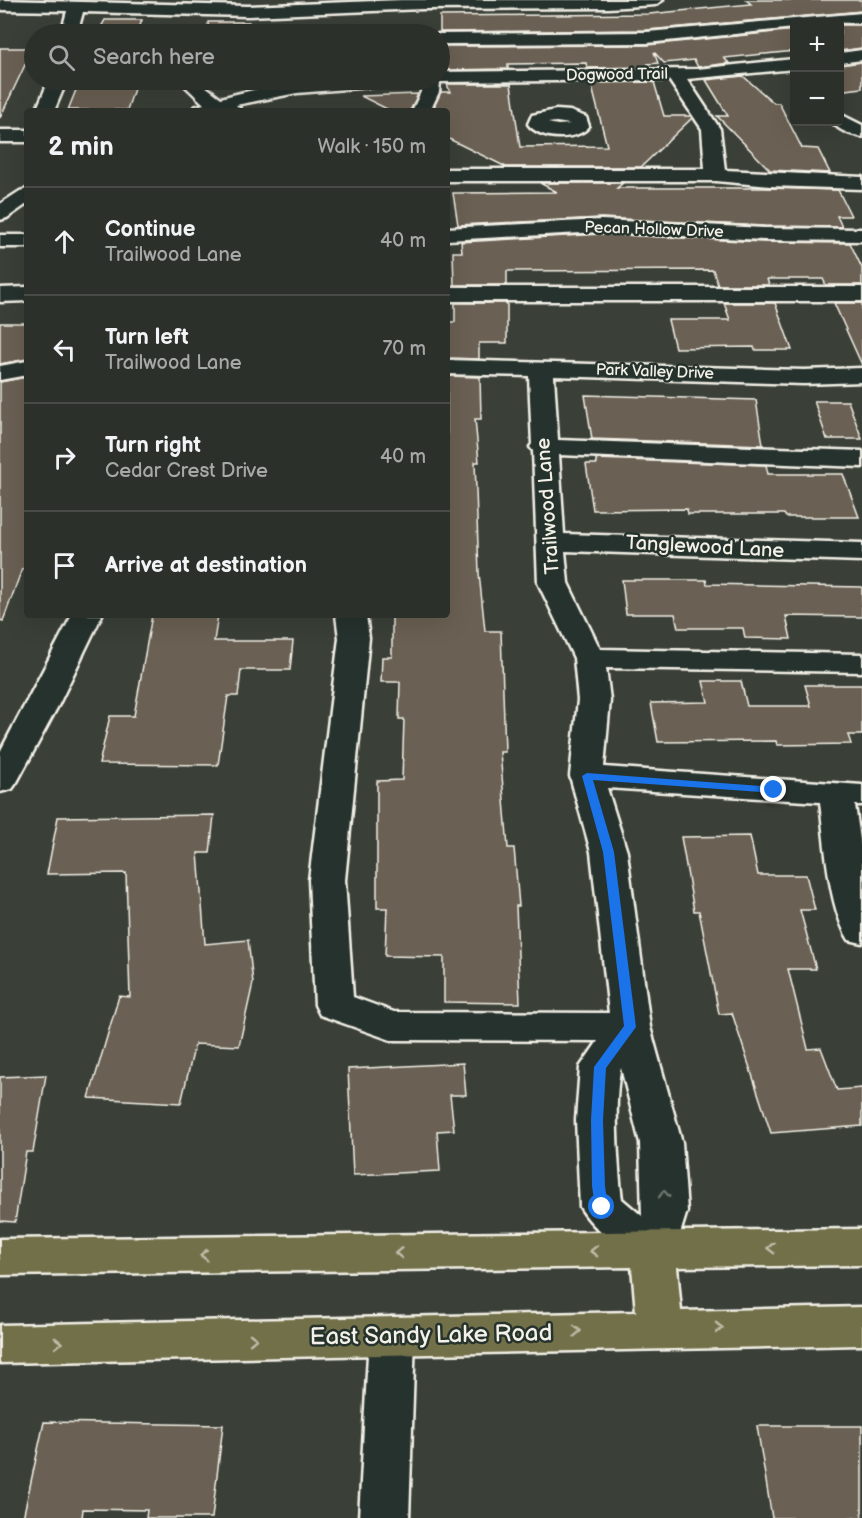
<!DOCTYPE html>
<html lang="en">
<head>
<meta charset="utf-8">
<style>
	body { margin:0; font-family:"Balsamiq Sans",sans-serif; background:#383c36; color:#f1f3f6 }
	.controls { position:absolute; right:18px; top:18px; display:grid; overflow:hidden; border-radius:6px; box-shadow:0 6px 24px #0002 }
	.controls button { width:54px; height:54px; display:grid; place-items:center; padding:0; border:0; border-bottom:2px solid #484b47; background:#2c302a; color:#f1f3f6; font:30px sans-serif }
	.stop { position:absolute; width:18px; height:18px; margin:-14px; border:4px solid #1a73e8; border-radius:50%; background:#fff }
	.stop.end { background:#1a73e8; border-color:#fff; box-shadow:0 2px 6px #0008 }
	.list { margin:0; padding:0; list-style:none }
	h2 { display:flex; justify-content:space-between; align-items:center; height:78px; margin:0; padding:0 24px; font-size:26px }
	h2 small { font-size:20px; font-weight:400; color:#a6a9a8 }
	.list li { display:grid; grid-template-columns:39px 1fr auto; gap:18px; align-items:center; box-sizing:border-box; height:108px; padding:0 24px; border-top:2px solid #484b47 }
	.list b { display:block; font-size:22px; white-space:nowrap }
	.list p { margin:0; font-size:20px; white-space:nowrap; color:#a6a9a8 }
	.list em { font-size:20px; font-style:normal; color:#a6a9a8 }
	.icon { flex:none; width:33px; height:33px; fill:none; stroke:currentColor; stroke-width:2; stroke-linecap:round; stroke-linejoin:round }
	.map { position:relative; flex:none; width:862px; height:1518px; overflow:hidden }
	.search { position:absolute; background:#2c302a; box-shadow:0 6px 24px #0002; left:24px; top:24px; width:426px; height:66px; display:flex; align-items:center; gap:15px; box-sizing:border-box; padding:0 21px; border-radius:33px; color:#a6a9a8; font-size:22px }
	.panel { position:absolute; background:#2c302a; box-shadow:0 6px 24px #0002; left:24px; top:108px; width:426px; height:510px; border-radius:6px }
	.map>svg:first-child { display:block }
	.building { fill:#6a6053; stroke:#f4f1e8; stroke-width:1.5 }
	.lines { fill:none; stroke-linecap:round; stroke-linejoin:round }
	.minor-casing { stroke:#f4f1e8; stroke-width:5 }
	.major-casing { stroke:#f4f1e8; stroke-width:5 }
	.minor { fill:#26332d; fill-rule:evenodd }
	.major { fill:#71704a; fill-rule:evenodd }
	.oneway { stroke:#6e766e }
	.oneway2 { stroke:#c0bda9 }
	.route { fill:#1a73e8 }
	.labels { text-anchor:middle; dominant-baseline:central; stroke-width:5; stroke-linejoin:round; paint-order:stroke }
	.far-street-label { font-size:16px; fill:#f4f1e8; stroke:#26332d }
	.street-label { font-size:20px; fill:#f4f1e8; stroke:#26332d }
	.near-street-label { font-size:24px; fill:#f4f1e8; stroke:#26332d }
</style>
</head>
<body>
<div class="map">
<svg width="862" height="1518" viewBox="0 0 862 1518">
	<rect width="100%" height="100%" fill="#3a4038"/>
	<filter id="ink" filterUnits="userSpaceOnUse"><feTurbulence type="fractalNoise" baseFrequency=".0167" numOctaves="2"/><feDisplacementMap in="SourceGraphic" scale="12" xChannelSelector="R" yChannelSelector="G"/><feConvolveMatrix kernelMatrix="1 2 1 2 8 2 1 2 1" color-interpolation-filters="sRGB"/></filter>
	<g filter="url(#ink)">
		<!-- building -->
		<g class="building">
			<polygon points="746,0 862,0 862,11 647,30 440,32 440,16 649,14 751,4"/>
			<polygon points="105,20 142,20 137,34 97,34"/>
			<polygon points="208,22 249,22 250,34 209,34"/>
			<polygon points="840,25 862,25 862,48 840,51"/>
			<polygon points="795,30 795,51 724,58 729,63 698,67 694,60 664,63 654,52 658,63 648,64 649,67 587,68 586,63 508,64 508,69 442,70 440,62 440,46 647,45"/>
			<polygon points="0,48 33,48 0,118"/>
			<polygon points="862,62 862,88 846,90 840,86 840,65"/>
			<polygon points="743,76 774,103 779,103 802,148 818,149 830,173 770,170 717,116 728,116 706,80"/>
			<polygon points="80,80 137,80 127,110 68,110"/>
			<polygon points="654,82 664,116 691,116 692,118 641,167 506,167 447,138 447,111 432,111 441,92 450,92 447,84 511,84 520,147 607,146 591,83"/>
			<polygon points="418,94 410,111 391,111 361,96"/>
			<polygon points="540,183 623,183 617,188 767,188 838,190 851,216 837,216 842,227 764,226 601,218 458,225 453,193 557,192"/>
			<polygon points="601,234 764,242 850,243 862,268 862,285 826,285 823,279 767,279 769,285 718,285 713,270 507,271 507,285 454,285 453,252 462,252 461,242"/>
			<polygon points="455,303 507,303 507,343 479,343 479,359 447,358 447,322 455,322"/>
			<polygon points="724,303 775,303 792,350 755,350 754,347 675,348 668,320 730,320"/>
			<polygon points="834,303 862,303 862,365"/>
			<polygon points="0,323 27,323 27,359 0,364"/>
			<polygon points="447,376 480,377 481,419 475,419 479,462 475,462 479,573 485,631 501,631 505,752 500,752 508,848 514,848 519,906 516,906 520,1003 444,1002 444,957 385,956 387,908 377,908 377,781 402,780 404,719 399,719 400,682 381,682 382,657 392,657 392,615 447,615"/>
			<polygon points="27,377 27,569 22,569 3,621 0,620 0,382"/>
			<polygon points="585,395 756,400 763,445 592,439"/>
			<polygon points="814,401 848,401 862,439 827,439"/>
			<polygon points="596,459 766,465 768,474 843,474 859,517 786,517 784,514 688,514 687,509 593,510 586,464 597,464"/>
			<polygon points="622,580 706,580 707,584 862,587 862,617 786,616 791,639 745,638 743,628 678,628 675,614 626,614"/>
			<polygon points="152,615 218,615 214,641 293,641 290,670 241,670 238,696 228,696 218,765 99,764 110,716 134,716"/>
			<polygon points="703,681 741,681 747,706 811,706 805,685 862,685 862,735 848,735 851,744 777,745 776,741 658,742 651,703 708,702"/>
			<polygon points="214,815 210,853 198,853 205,944 248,940 253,983 239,1046 195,1044 181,1103 89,1098 119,996 130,997 126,873 47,874 58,817"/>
			<polygon points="750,836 758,875 806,875 815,910 800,910 816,969 788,969 808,1049 821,1048 837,1090 862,1088 862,1126 771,1133 732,1013 719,1014 699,911 694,911 681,837"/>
			<polygon points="463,1063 466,1095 450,1095 454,1130 437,1131 440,1171 353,1175 348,1069"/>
			<polygon points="46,1075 33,1152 26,1152 15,1222 0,1221 0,1077"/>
			<polygon points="44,1422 223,1425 212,1518 146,1518 147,1510 83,1509 82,1518 23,1518"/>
			<polygon points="757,1426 862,1426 862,1518 772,1518"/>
		</g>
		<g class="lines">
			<!-- minor casing -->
			<g class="minor-casing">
				<g id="minor">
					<polygon points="0,0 248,6 401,0 663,0 655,5 608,8 422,9 248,16 83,12 77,34 61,34 67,11 0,10"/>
					<polygon points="862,13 862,23 794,22 794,28 647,43 440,44 438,34 647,32"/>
					<polygon points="862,50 862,60 840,63 840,53"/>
					<polygon points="794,59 794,69 687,79 720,129 725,170 862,177 862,189 770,186 716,181 447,181 447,169 705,169 702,129 669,80 440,82 439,92 430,111 412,111 421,92 422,80 440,80 440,72 697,69"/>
					<polygon points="49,80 67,80 54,111 36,111"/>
					<path d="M179,80H197L221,98C279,82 344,73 404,80L401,84L395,85L297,93L236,105L242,111H192L194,107L204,104Z"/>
					<path d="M556,110L570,111L586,117L589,126C578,142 539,140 528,124L532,115ZM556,122L570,124L558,125L548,123Z"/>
					<path d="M840,114L862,125V137C849,134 840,131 832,122H840Z"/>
					<rect x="0" y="130" width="27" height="12"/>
					<polygon points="27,189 27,204 7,218 0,220 0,204 20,191"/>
					<polygon points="601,220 764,228 862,229 862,241 764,240 601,232 447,240 447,228"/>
					<rect x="0" y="235" width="27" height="12"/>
					<polygon points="27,287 27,301 0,302 0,288"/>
					<rect x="447" y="287" width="415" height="14"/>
					<path d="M447,360L804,370L862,368V382L804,384L554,376L558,440L862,451V467L559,455L564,534L862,543V561L565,551L568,583L600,649L862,654V672L606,668L610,700L604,767L862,785V805H855L862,853V943L849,940C828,906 825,842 820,802L607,788L627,852L650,1027L682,1143L687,1211L675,1250L669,1262C663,1264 656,1268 651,1267C631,1263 590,1225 580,1207L576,1120L580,1067L598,1041L391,1040L320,1015L315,1005L309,880L339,638L336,615H366L369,638L345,880L353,997L394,1012L609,1013L591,852L570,776L578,700L574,658L538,583L533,451L530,447L532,444L529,376L447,374ZM621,1068L640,1143L642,1216L622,1199C618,1169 613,1095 621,1068Z"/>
					<polygon points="27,361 27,375 0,380 0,366"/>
					<polygon points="72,615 102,615 59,704 17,782 12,789 0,792 0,752"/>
					<polygon points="392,1317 408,1322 415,1336 409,1518 359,1518 369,1336 376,1322"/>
				</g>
			</g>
			<!-- major casing -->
			<g class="major-casing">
				<polygon id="major" points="862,1229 862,1265 677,1267 681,1311 862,1307 862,1345 0,1363 0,1325 636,1312 632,1267 0,1275 0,1239"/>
			</g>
			<!-- minor -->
			<use href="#minor" class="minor"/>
			<!-- major -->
			<use href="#major" class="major"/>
		</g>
		<!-- one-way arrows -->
		<defs><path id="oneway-chevron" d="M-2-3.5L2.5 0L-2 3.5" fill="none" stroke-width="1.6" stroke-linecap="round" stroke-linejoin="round" transform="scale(1.5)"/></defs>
		<use class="oneway" href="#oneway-chevron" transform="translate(664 1194) rotate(-94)"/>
		<g class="oneway2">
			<use href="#oneway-chevron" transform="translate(771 1248) rotate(179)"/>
			<use href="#oneway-chevron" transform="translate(594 1251) rotate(179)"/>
			<use href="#oneway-chevron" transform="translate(399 1253) rotate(179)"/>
			<use href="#oneway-chevron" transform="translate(204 1255) rotate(179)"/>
			<use href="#oneway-chevron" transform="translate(719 1328) rotate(-1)"/>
			<use href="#oneway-chevron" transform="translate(577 1331) rotate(-2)"/>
			<use href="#oneway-chevron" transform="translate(253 1339) rotate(-1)"/>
			<use href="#oneway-chevron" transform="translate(58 1343) rotate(-1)"/>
		</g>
	</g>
	<!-- route -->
	<polygon class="route" points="587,773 774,787 779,790 774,793 593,780 614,852 636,1027 606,1068 603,1120 605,1186 608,1207 602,1212 595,1207 592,1186 591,1120 594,1067 624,1026 603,852 582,776"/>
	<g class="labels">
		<!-- far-street labels -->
		<g class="far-street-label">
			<text transform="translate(617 75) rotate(-1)">Dogwood Trail</text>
			<text transform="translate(654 230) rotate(2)">Pecan Hollow Drive</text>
			<text transform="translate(655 372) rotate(2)">Park Valley Drive</text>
		</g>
		<!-- street labels -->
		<g class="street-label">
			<text transform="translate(548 506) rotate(-94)">Trailwood Lane</text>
			<text transform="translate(705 547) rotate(3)">Tanglewood Lane</text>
		</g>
		<!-- near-street labels -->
		<g class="near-street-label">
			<text transform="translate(431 1335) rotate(-1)">East Sandy Lake Road</text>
		</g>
	</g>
</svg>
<div class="controls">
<button>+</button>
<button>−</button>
</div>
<div class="stop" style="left:602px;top:1207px"></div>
<div class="stop end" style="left:774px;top:790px"></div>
<div class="search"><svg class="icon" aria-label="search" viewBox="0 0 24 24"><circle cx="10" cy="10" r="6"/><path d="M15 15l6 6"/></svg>Search here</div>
<section class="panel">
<h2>2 min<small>Walk · 150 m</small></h2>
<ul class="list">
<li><svg class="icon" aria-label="ahead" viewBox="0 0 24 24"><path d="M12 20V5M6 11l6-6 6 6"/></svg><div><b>Continue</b><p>Trailwood Lane</p></div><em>40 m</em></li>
<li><svg class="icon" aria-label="left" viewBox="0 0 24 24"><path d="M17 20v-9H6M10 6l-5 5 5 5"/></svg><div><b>Turn left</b><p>Trailwood Lane</p></div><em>70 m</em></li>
<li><svg class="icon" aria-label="right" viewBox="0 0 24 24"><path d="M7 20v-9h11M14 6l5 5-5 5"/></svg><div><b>Turn right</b><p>Cedar Crest Drive</p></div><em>40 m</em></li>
<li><svg class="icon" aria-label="arrive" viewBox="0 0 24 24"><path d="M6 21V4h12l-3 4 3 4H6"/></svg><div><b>Arrive at destination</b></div></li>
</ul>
</section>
</div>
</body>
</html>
